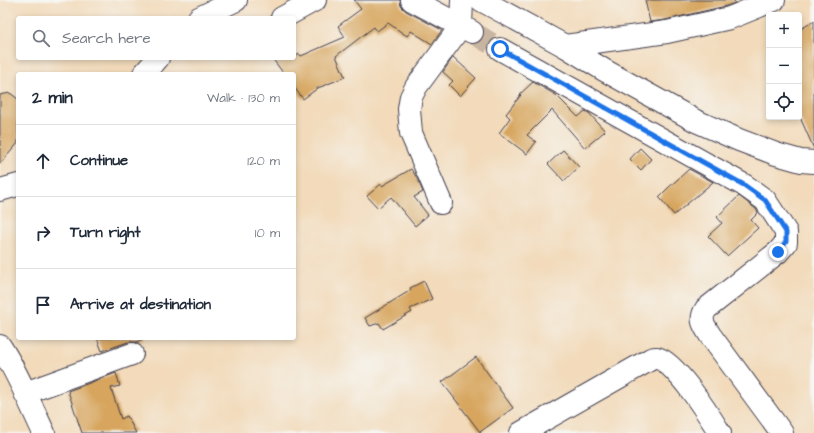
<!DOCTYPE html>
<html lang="en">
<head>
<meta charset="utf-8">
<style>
	body { margin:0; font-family:"Architects Daughter",sans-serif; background:#f2f2f3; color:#1f2937 }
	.controls { position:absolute; right:12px; top:12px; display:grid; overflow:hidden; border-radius:4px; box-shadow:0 2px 6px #0003 }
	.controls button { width:36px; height:36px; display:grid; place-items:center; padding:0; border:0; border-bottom:1px solid #e0e1e3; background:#fff; color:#1f2937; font:20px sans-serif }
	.stop { position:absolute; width:12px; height:12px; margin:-9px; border:3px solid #1a73e8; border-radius:50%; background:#fff }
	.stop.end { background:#1a73e8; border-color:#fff; box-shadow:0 1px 4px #0008 }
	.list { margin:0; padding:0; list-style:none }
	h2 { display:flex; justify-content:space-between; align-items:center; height:52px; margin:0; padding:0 16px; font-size:17px }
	h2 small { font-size:13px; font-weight:400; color:#747a83 }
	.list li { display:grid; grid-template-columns:26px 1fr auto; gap:12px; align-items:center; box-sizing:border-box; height:72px; padding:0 16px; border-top:1px solid #e0e1e3 }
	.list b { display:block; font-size:15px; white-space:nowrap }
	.list em { font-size:13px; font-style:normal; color:#747a83 }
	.icon { flex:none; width:22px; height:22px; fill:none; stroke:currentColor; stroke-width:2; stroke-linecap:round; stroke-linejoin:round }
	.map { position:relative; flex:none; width:814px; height:433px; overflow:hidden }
	.search { position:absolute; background:#fff; box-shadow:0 2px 6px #0003; left:16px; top:16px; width:280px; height:44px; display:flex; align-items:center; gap:10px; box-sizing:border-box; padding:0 14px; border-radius:4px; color:#747a83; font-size:15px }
	.panel { position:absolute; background:#fff; box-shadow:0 2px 6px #0003; left:16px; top:72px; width:280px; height:268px; border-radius:4px }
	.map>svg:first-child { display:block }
	.building { fill:#d7a55d }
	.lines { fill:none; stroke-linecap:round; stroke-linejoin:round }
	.minor-tunnel { stroke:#c8b5a1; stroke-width:22; stroke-dasharray:22 11; stroke-linecap:butt }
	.minor-casing { stroke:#413e4e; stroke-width:24 }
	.major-casing { stroke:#413e4e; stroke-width:24 }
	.minor { stroke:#fff; stroke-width:22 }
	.major { stroke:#fff; stroke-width:22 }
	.route { stroke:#1a73e8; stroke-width:5 }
</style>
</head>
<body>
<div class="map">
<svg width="814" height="433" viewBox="0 0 814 433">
	<rect width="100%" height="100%" fill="#f6f6f2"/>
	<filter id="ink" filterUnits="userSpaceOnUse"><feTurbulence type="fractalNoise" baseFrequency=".025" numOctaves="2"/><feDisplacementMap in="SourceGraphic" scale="8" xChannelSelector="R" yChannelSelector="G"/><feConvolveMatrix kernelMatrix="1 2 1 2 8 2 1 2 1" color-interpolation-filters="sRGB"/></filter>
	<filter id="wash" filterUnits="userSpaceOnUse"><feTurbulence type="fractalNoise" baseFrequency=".012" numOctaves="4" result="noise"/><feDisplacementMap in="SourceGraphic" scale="16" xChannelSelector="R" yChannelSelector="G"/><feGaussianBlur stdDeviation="0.9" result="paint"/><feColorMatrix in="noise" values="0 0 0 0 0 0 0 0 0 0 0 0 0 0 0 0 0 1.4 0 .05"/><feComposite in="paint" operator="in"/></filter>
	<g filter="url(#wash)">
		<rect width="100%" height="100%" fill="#f2daba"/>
		<g id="blocks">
			<!-- building -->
			<g class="building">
				<polygon points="354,0 400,0 401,6 406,11 442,30 432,44 411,31 407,36 388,23 377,31 374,27 336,56 345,77 318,88 303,99 294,87 294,74 284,74 272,58 294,58 299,54 301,56 345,37 338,26 361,9"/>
				<polygon points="645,0 734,0 735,3 726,6 665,20 650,22"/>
				<polygon points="814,21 814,149 799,115 799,30"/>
				<polygon points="453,57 476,78 460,96 449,85 453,81 443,72"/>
				<polygon points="533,82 556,95 578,117 585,111 589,113 605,131 585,148 552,110 527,135 536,142 527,154 499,133 510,118 506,114 521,95 520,94"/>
				<polygon points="10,93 18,99 18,143 0,164 0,95"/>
				<polygon points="640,148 651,159 641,170 630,159"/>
				<polygon points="563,150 579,167 564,181 548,164"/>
				<polygon points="411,169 417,178 423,192 414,197 428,215 415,226 391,197 378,208 367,196 381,184 382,186"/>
				<polygon points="689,169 713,182 674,215 659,197 667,189"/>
				<polygon points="739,196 756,209 758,213 751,220 758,228 727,256 708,236 722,223 717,217"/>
				<polygon points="424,281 432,299 410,309 412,312 383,329 379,323 370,326 365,318 411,290 410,288"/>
				<polygon points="97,338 146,338 136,342 128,342 102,351"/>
				<polygon points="476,357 513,408 480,432 442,382"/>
				<polygon points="116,373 120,386 111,388 121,419 127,416 136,433 82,433 68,391"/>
			</g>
		</g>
	</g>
	<g filter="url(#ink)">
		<use href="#blocks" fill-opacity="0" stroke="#413e4e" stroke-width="1"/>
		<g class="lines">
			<!-- minor-tunnel -->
			<polyline class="minor-tunnel" points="472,32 500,49"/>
			<!-- minor casing -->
			<g class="minor-casing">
				<g id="minor">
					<polyline points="412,0 472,32"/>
					<polyline points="481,0 565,46 604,70 696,121 739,140 776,154 801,161 814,162"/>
					<polyline points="199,18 236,0"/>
					<polyline points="282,18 315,0"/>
					<polyline points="565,46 667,32 730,18 774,0"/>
					<path d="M500,49L744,185L765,200L786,232V243L778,252L706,309C699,320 704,325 710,335L782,433"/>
					<polyline points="144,74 158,58"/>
					<polyline points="0,190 18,185"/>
					<polyline points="441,203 411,133 409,109 411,97 416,87 461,26 462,0"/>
					<polyline points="25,393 132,354"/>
					<path d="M521,433L651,359C652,358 657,358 657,358C675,361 710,417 720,433"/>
				</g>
			</g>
			<!-- major casing -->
			<g class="major-casing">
				<path id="major" d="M0,346C18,373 30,404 44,433"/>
			</g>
			<!-- minor -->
			<use href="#minor" class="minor"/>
			<!-- major -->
			<use href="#major" class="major"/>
		</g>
	</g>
	<g class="lines" filter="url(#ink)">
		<!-- route -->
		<polyline class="route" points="500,49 744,185 765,200 786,232 786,242 778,252"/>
	</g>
</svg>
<div class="controls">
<button>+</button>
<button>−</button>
<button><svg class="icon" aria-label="locate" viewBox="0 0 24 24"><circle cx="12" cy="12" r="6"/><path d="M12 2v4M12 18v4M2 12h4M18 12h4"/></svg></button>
</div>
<div class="stop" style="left:500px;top:49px"></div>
<div class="stop end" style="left:778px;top:252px"></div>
<div class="search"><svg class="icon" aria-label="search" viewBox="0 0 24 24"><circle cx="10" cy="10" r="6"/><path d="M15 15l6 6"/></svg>Search here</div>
<section class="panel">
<h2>2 min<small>Walk · 130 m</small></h2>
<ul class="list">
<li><svg class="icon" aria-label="ahead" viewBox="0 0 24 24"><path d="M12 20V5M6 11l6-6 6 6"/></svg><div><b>Continue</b></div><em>120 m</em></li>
<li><svg class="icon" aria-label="right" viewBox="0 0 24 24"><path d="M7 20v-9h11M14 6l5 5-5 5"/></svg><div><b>Turn right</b></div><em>10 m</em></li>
<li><svg class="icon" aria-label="arrive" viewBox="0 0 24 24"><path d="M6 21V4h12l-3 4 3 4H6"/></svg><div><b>Arrive at destination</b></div></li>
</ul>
</section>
</div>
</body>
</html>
